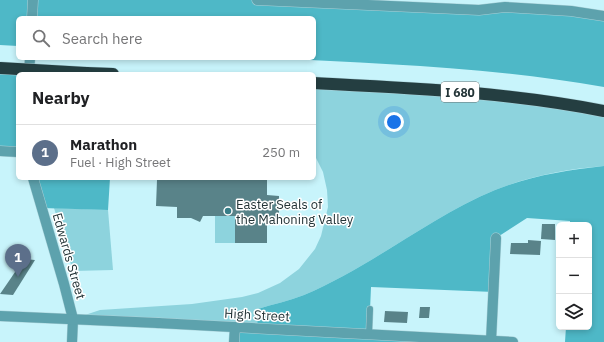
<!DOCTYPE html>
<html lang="en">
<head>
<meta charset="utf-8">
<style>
	body { margin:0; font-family:"IBM Plex Sans",sans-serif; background:#f2f2f2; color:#202124 }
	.controls { position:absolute; right:12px; bottom:12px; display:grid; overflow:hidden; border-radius:6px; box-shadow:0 2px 6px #0003 }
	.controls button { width:36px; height:36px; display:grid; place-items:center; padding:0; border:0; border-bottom:1px solid #e0e0e0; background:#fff; color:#202124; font:20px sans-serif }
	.you { position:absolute; left:394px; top:122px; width:14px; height:14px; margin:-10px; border:3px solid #fff; border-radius:50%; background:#1a73e8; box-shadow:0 0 0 6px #1a73e833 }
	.badge { display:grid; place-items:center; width:26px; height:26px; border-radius:50%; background:#ea580c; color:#fff; font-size:13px; font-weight:700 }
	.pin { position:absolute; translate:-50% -33px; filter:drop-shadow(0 1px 2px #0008) }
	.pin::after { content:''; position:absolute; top:21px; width:14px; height:12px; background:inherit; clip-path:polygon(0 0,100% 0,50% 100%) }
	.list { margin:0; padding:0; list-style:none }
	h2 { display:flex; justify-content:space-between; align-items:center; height:52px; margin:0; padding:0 16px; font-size:17px }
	h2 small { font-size:13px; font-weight:400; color:#757577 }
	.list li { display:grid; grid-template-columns:26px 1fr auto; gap:12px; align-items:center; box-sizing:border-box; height:56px; padding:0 16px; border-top:1px solid #e0e0e0 }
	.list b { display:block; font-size:15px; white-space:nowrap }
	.list p { margin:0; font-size:13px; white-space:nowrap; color:#757577 }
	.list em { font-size:13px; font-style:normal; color:#757577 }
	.icon { flex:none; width:22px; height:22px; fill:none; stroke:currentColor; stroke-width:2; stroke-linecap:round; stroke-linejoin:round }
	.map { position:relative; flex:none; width:604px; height:342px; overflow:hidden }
	.search { position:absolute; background:#fff; box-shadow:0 2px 6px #0003; left:16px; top:16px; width:300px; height:44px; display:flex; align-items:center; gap:10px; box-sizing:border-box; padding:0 14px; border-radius:6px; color:#757577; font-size:15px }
	.panel { position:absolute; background:#fff; box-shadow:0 2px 6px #0003; left:16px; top:72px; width:300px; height:108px; border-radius:6px }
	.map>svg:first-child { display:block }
	.green { fill:#8dd3dd }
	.forest { fill:#4eb8c7 }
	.building { fill:#598389 }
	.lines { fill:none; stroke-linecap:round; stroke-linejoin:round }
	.service-casing { stroke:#aad1d8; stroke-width:7 }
	.minor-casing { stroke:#aad1d8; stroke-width:11 }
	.tertiary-casing { stroke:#aad1d8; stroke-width:11 }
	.motorway-casing { stroke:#aad1d8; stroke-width:13 }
	.service { stroke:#5da2ad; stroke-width:6 }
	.minor { stroke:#5da2ad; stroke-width:10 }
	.tertiary { stroke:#5da2ad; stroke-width:10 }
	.motorway { stroke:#243e41; stroke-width:12 }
	.motorway-bridge-casing { stroke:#aad1d8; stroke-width:13; stroke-linecap:butt }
	.motorway-bridge { stroke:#243e41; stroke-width:12 }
	.poi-dot { fill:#367d87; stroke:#fff; stroke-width:1.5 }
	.labels { text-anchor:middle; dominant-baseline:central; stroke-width:3; stroke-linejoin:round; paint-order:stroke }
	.shield { fill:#fff; stroke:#657173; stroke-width:1 }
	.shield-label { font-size:12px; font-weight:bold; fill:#233437 }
	.poi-label { font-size:13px; fill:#233437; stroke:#fff; text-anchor:start }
	.street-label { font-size:13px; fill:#233437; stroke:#fff }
</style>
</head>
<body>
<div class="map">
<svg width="604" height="342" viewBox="0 0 604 342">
	<rect width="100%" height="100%" fill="#c8f4fb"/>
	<!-- green -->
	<g class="green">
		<path d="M314,83L604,111V166C567,169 530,176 495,190C428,218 371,267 304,295C289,301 273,304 258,309L257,329L73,319L100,310L192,304L242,297L258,293L280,283L299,269L315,249L321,236L328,207L327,190L323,172L314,154Z"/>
		<polygon points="54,208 108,210 113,270 73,271"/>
		<rect x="215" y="216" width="20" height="27"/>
	</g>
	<!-- forest -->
	<g class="forest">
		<path d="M0,0H257L604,16V87C493,67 382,64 270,58H314V18H18V46L0,45Z"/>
		<polygon points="0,68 18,74 18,152 0,151"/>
		<path d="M604,166V342H565L566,327H589V225H570V221L527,218L496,238L494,292L371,287L369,334L513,342H234L235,327L257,328L258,309C273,304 289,301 304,295C371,267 428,218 495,190C530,176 567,170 604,166Z"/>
		<polygon points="33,178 110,178 108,210 42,208"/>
	</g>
	<!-- building -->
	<g class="building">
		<polygon points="182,178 267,178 267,195 279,196 279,221 267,221 267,243 235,243 235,216 203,216 200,222 191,218 177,218 177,207 156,206 157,180 182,180"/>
		<polygon points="542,224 555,224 555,240 541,239"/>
		<polygon points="528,240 541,241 540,255 510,254 511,243 528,243"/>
		<polygon points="24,259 35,260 13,295 0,294"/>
		<polygon points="420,307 430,307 429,318 419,318"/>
		<polygon points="385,311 408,312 407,323 384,322"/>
	</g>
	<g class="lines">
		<!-- service casing -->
		<g class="service-casing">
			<polyline id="service" points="369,334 370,309"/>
		</g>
		<!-- minor casing -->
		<g class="minor-casing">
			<g id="minor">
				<polyline points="0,151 18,152"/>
				<polyline points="158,323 513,342"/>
				<polyline points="491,341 496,238"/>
				<polyline points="72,342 73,319"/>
				<polyline points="234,342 235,327"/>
			</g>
		</g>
		<!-- tertiary casing -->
		<g class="tertiary-casing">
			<g id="tertiary">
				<polyline points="257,0 479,10 505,7 571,11 604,16"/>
				<polyline points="32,18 33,0"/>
				<polyline points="29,74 30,58"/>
				<polyline points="33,178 64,284 73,319"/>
				<polyline points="0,316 158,323"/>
			</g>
		</g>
		<!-- motorway casing -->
		<g class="motorway-casing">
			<g id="motorway">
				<polyline points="86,73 113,74"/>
				<path d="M314,83C411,88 508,92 604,111"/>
			</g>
		</g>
		<!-- service -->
		<use href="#service" class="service"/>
		<!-- minor -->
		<use href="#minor" class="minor"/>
		<!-- tertiary -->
		<use href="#tertiary" class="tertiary"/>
		<!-- motorway -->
		<use href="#motorway" class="motorway"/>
		<!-- motorway-bridge casing -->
		<g class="motorway-bridge-casing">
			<polyline id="motorway-bridge" points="0,68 86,73"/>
		</g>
		<!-- motorway-bridge -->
		<use href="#motorway-bridge" class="motorway-bridge"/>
	</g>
	<!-- markers -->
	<circle class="poi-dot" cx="228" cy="211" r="4"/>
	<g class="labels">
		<!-- shield labels -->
		<rect class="shield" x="441" y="82" width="38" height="20" rx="3"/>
		<g class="shield-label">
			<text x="460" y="92">I 680</text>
		</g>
		<!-- poi labels -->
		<g class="poi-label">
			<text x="236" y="204">Easter Seals of<tspan x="236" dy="15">the Mahoning Valley</tspan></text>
		</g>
		<!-- street labels -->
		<g class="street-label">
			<text transform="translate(69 256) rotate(74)">Edwards Street</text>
			<text transform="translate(257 315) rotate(3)">High Street</text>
		</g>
	</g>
</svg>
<div class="controls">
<button>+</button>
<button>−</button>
<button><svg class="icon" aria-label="layers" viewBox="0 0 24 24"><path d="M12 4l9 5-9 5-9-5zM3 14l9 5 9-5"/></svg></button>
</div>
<div class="you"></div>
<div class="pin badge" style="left:18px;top:277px;background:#5c6f8a">1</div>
<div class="search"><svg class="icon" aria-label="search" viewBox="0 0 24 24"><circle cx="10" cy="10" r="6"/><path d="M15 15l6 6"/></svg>Search here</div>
<section class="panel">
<h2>Nearby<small></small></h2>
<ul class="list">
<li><span class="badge" style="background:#5c6f8a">1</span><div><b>Marathon</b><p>Fuel · High Street</p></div><em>250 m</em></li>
</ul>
</section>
</div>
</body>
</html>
